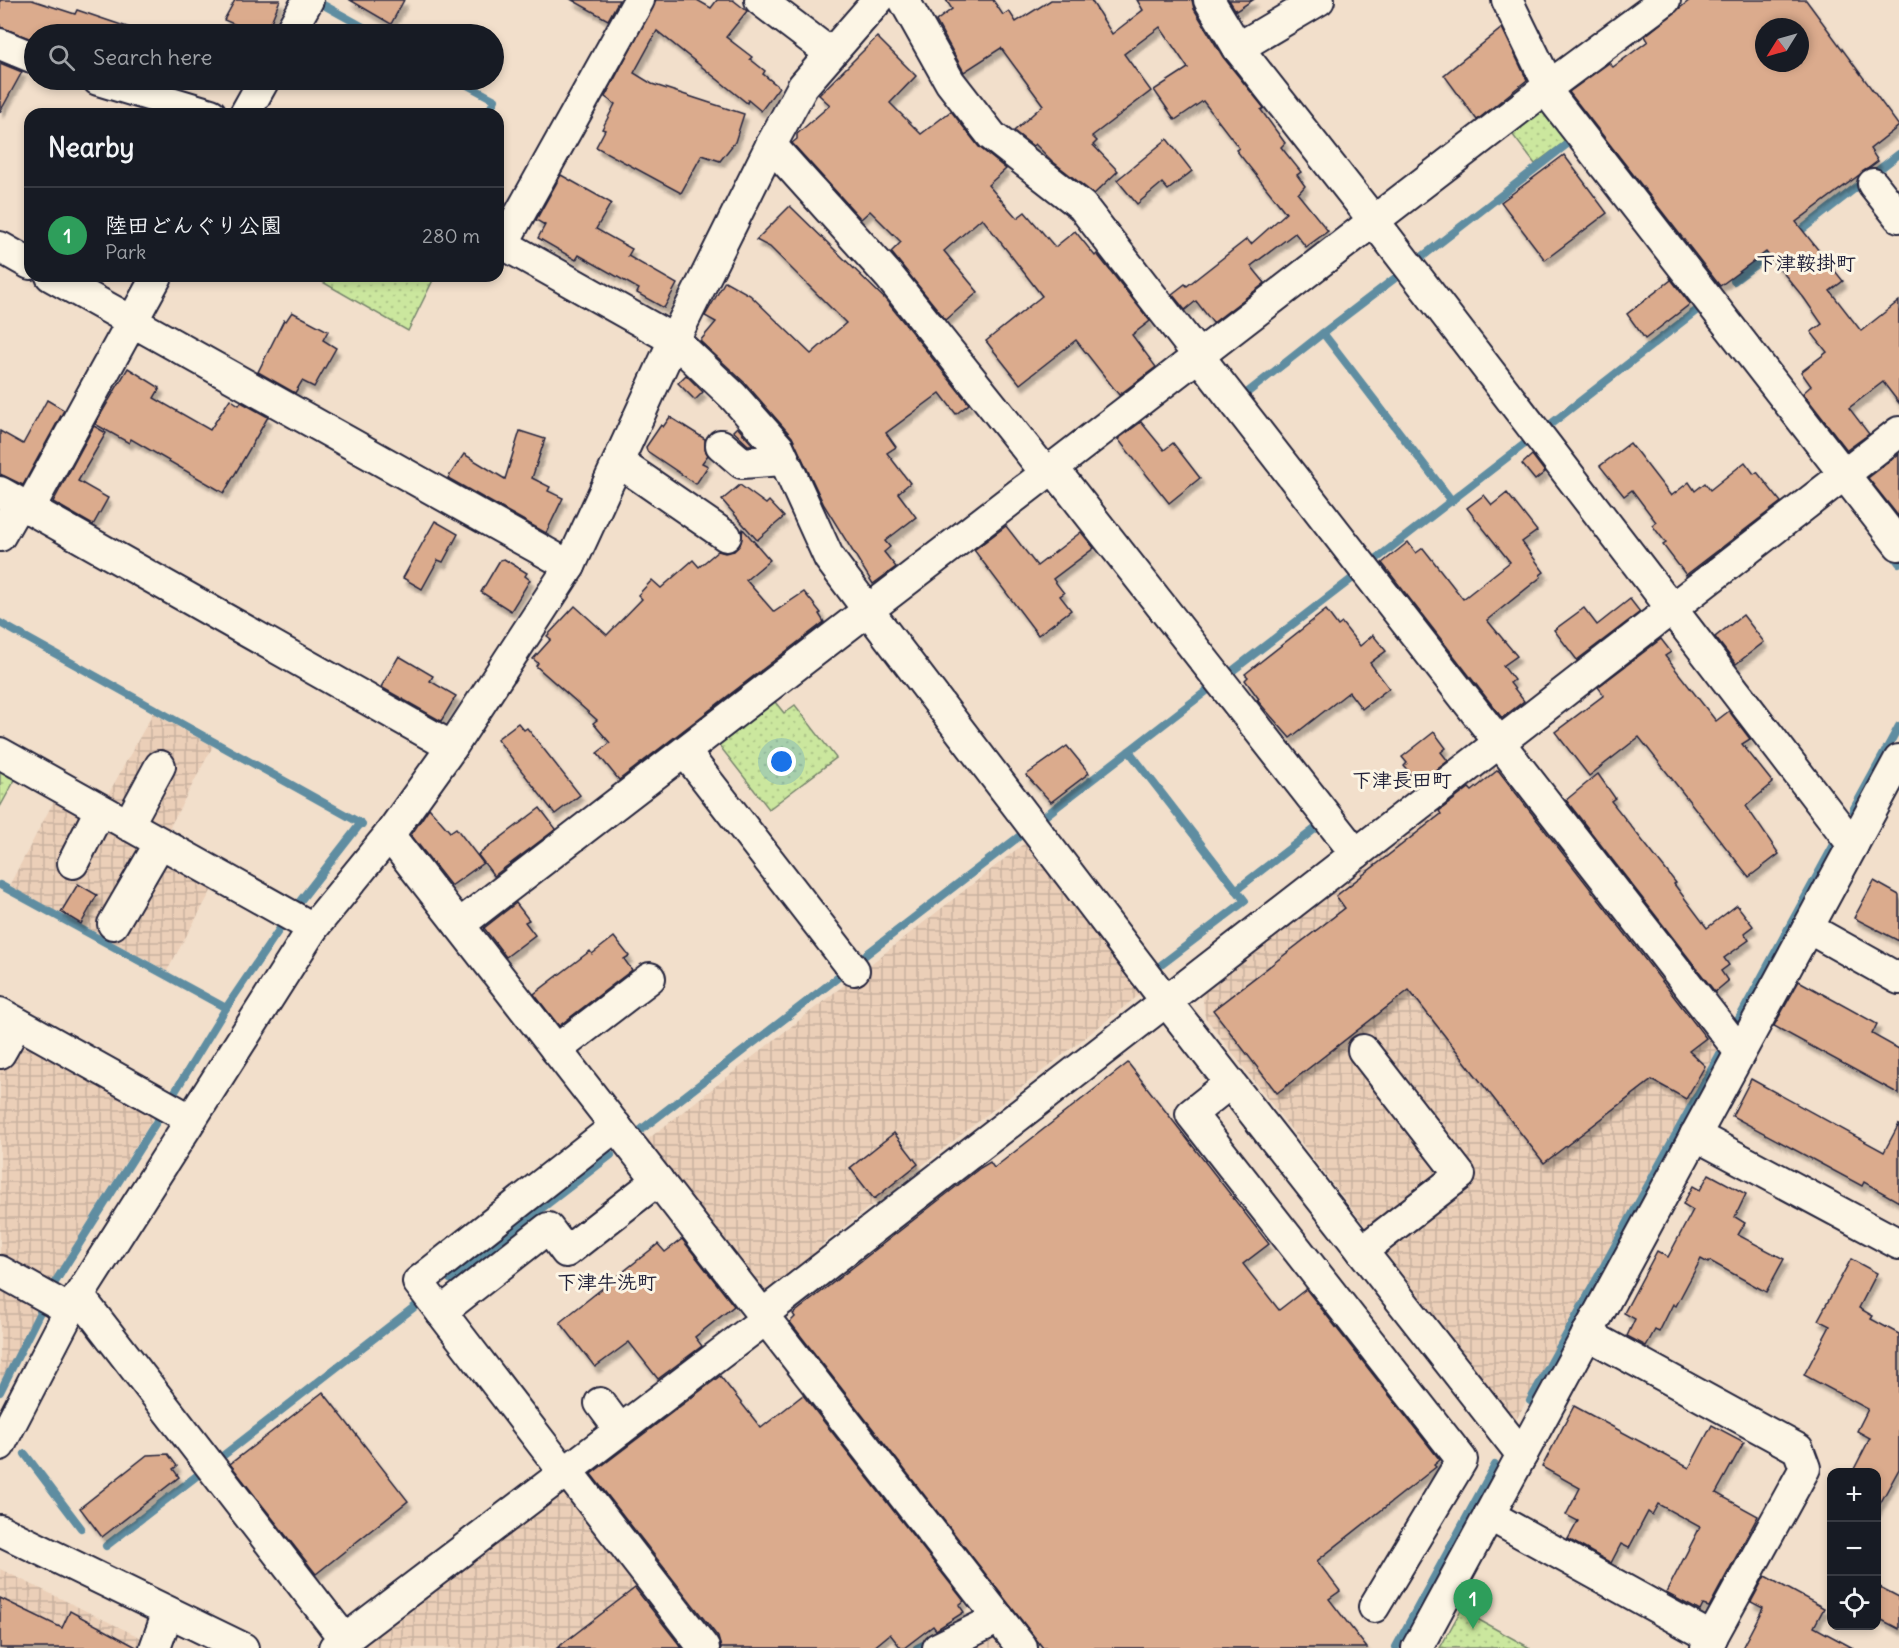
<!DOCTYPE html>
<html lang="en">
<head>
<meta charset="utf-8">
<style>
	body { margin:0; font-family:Delius,"Klee One",sans-serif; background:#242831; color:#f1f3f6 }
	.controls { position:absolute; right:18px; bottom:18px; display:grid; overflow:hidden; border-radius:12px; box-shadow:0 3px 9px #0003 }
	.controls button { width:54px; height:54px; display:grid; place-items:center; padding:0; border:0; border-bottom:2px solid #363941; background:#171b24; color:#f1f3f6; font:30px sans-serif }
	.compass { position:absolute; left:1755px; top:18px; width:54px; height:54px; border-radius:50%; background:#171b24; box-shadow:0 3px 9px #0003; rotate:233deg }
	.you { position:absolute; left:782px; top:762px; width:21px; height:21px; margin:-15px; border:4px solid #fff; border-radius:50%; background:#1a73e8; box-shadow:0 0 0 9px #1a73e833 }
	.badge { display:grid; place-items:center; width:39px; height:39px; border-radius:50%; background:#ea580c; color:#fff; font-size:20px; font-weight:700 }
	.pin { position:absolute; translate:-50% -50px; filter:drop-shadow(0 2px 3px #0008) }
	.pin::after { content:''; position:absolute; top:32px; width:21px; height:18px; background:inherit; clip-path:polygon(0 0,100% 0,50% 100%) }
	.list { margin:0; padding:0; list-style:none }
	h2 { display:flex; justify-content:space-between; align-items:center; height:78px; margin:0; padding:0 24px; font-size:26px }
	h2 small { font-size:20px; font-weight:400; color:#9ea1a6 }
	.list li { display:grid; grid-template-columns:39px 1fr auto; gap:18px; align-items:center; box-sizing:border-box; height:96px; padding:0 24px; border-top:2px solid #363941 }
	.list b { display:block; font-size:22px; white-space:nowrap }
	.list p { margin:0; font-size:20px; white-space:nowrap; color:#9ea1a6 }
	.list em { font-size:20px; font-style:normal; color:#9ea1a6 }
	.icon { flex:none; width:33px; height:33px; fill:none; stroke:currentColor; stroke-width:2; stroke-linecap:round; stroke-linejoin:round }
	.map { position:relative; flex:none; width:1899px; height:1648px; overflow:hidden }
	.search { position:absolute; background:#171b24; box-shadow:0 3px 9px #0003; left:24px; top:24px; width:480px; height:66px; display:flex; align-items:center; gap:15px; box-sizing:border-box; padding:0 21px; border-radius:33px; color:#9ea1a6; font-size:22px }
	.panel { position:absolute; background:#171b24; box-shadow:0 3px 9px #0003; left:24px; top:108px; width:480px; height:174px; border-radius:18px }
	.map>svg:first-child { display:block }
	.industrial { fill:url(#industrial-grid) }
	.green { fill:url(#green-dots); stroke:#76846c; stroke-width:1.5 }
	.lines { fill:none; stroke-linecap:round; stroke-linejoin:round }
	.stream { stroke:#5f8da1; stroke-width:8 }
	.building { fill:#dbab8d; stroke:#22223b; stroke-width:1.5; fill-rule:evenodd; filter:url(#shadow) }
	.minor-casing { stroke:#22223b; stroke-width:34 }
	.minor { stroke:#fcf5e5; stroke-width:30 }
	.labels { text-anchor:middle; dominant-baseline:central; stroke-width:6; stroke-linejoin:round; paint-order:stroke }
	.quarter-label { font-size:20px; font-weight:bold; fill:#22223b; stroke:#fcf5e5 }
</style>
</head>
<body>
<div class="map">
<svg width="1899" height="1648" viewBox="0 0 1899 1648">
	<defs>
		<pattern id="industrial-grid" width="8" height="8" patternUnits="userSpaceOnUse" patternTransform="scale(1.5)"><rect width="8" height="8" fill="#ebcfb8"/><path d="M0 4h8M4 0v8" fill="none" stroke="#c9b19f"/></pattern>
		<pattern id="green-dots" width="8" height="8" patternUnits="userSpaceOnUse" patternTransform="scale(1.5)"><rect width="8" height="8" fill="#cbe79e"/><path d="M2 2h.1M6 6h.1" fill="none" stroke="#aec689" stroke-width="1.8" stroke-linecap="round"/></pattern>
		<filter id="shadow"><feDropShadow dx="3.5" dy="6" stdDeviation="1.5" flood-color="#0004"/></filter>
	</defs>
	<rect width="100%" height="100%" fill="#f2dfcb"/>
	<filter id="ink" filterUnits="userSpaceOnUse"><feTurbulence type="fractalNoise" baseFrequency=".0167" numOctaves="2"/><feDisplacementMap in="SourceGraphic" scale="12" xChannelSelector="R" yChannelSelector="G"/><feConvolveMatrix kernelMatrix="1 2 1 2 8 2 1 2 1" color-interpolation-filters="sRGB"/></filter>
	<g filter="url(#ink)">
		<!-- industrial -->
		<g class="industrial">
			<polygon points="153,713 213,746 165,836 104,802"/>
			<polygon points="1495,767 1507,768 1721,1043 1515,1422 1205,1017 1202,991"/>
			<polygon points="56,797 215,884 167,971 9,886"/>
			<polygon points="1026,842 1143,992 821,1245 826,1253 767,1299 638,1147"/>
			<polygon points="0,1024 157,1112 47,1288 0,1262"/>
			<polygon points="0,1285 39,1307 0,1385"/>
			<polygon points="567,1486 693,1648 364,1648 357,1638"/>
			<polygon points="0,1569 162,1648 0,1648"/>
			<polygon points="995,1628 1010,1648 954,1648"/>
		</g>
		<!-- green -->
		<g class="green">
			<polygon points="1536,104 1571,137 1535,164 1506,126"/>
			<polygon points="312,276 435,276 408,331"/>
			<polygon points="771,697 784,713 795,705 836,758 769,809 715,740"/>
			<polygon points="0,766 17,776 0,807"/>
			<polygon points="1461,1610 1530,1648 1440,1648"/>
		</g>
		<g class="lines">
			<!-- stream -->
			<g class="stream">
				<polyline points="320,3 376,34"/>
				<polyline points="458,80 495,100 487,114"/>
				<polyline points="1795,235 1899,154"/>
				<polyline points="1418,260 1571,141"/>
				<polyline points="1734,281 1776,249"/>
				<polyline points="1323,333 1403,272"/>
				<polyline points="1243,396 1323,333 1452,501"/>
				<polyline points="1547,427 1701,307"/>
				<polyline points="1891,552 1899,563"/>
				<polyline points="1371,563 1531,439"/>
				<polyline points="0,623 362,824"/>
				<polyline points="1227,675 1358,574"/>
				<polyline points="1129,751 1245,901 1161,965"/>
				<polyline points="1853,810 1899,726"/>
				<polyline points="1045,816 1213,686"/>
				<polyline points="0,885 226,1008"/>
				<polyline points="1236,890 1320,825"/>
				<polyline points="297,905 361,823"/>
				<polyline points="859,960 1025,832"/>
				<polyline points="1736,1024 1837,839"/>
				<polyline points="173,1095 226,1008 283,924"/>
				<polyline points="633,1136 845,972"/>
				<polyline points="450,1279 611,1155"/>
				<polyline points="52,1287 160,1116"/>
				<polyline points="0,1392 41,1310"/>
				<polyline points="1530,1401 1722,1050"/>
				<polyline points="25,1454 81,1528"/>
				<polyline points="220,1458 422,1301"/>
				<polyline points="106,1546 203,1471"/>
				<polyline points="1396,1647 1495,1465"/>
				<polyline points="917,1648 933,1640"/>
			</g>
		</g>
		<!-- building -->
		<g class="building">
			<polygon points="0,0 32,0 75,14 77,10 139,31 138,34 34,34 34,40 0,27"/>
			<polygon points="235,0 280,0 266,34 258,34 224,20"/>
			<polygon points="350,0 404,0 391,24"/>
			<polygon points="572,0 619,0 608,20"/>
			<polygon points="656,0 697,0 711,8 717,0 733,0 747,11 726,37 752,57 750,59 765,71 763,74 779,87 761,111 748,100 747,103 657,31 634,73 652,84 744,114 735,142 720,161 702,155 681,193 596,147 605,130 602,129 615,104 605,97"/>
			<polygon points="946,0 993,0 1003,15 1009,11 1016,22 1051,0 1091,0 1112,34 1143,10 1137,0 1192,0 1194,9 1223,57 1264,108 1261,110 1285,143 1281,147 1301,172 1297,175 1305,186 1298,194 1328,231 1306,247 1295,233 1251,266 1265,283 1213,323 1196,301 1185,310 1172,294 1185,284 1187,286 1247,239 1251,244 1286,213 1236,150 1239,148 1203,101 1175,120 1154,90 1188,68 1160,27 1124,54 1151,91 1092,136 1097,141 1093,145 1118,171 1094,194 1052,161 1035,144 1033,146 1014,131 1043,105 1001,48 964,72 936,21 952,9"/>
			<polygon points="1229,0 1253,0 1236,11"/>
			<path d="M1690,0H1806L1899,126L1870,149L1878,161L1796,222L1843,281L1830,291L1861,331L1899,301V403L1883,382L1849,408L1869,434L1847,450L1803,393L1811,386L1801,372L1827,352L1811,332L1822,324L1804,298L1766,252L1720,286L1569,92L1609,63L1613,67L1648,41L1645,36ZM1764,27H1800V63H1764Z"/>
			<polygon points="1502,28 1527,80 1477,120 1444,75"/>
			<polygon points="877,37 916,76 890,103 921,134 951,111 979,147 1006,169 988,185 1017,218 1025,212 1055,247 1075,231 1095,256 1097,254 1150,321 1132,335 1156,367 1119,395 1076,340 1020,384 986,341 1042,296 982,218 944,251 978,292 946,320 891,252 901,242 870,211 861,219 792,143 797,139 797,134 830,105 819,95"/>
			<polygon points="0,63 22,72 0,112"/>
			<polygon points="1167,139 1192,171 1168,190 1162,183 1137,204 1117,180"/>
			<polygon points="1564,155 1607,213 1545,260 1501,202"/>
			<polygon points="561,175 611,203 596,229 632,249 628,256 677,284 664,308 637,293 639,289 579,255 576,260 538,238 545,225 536,220"/>
			<polygon points="790,206 885,299 969,404 956,414 940,393 886,433 896,447 887,453 910,483 898,493 916,517 885,541 890,547 884,552 896,567 873,584 824,505 792,437 746,384 700,341 716,322 705,316 725,281 750,295 811,354 846,323 770,247 756,240"/>
			<polygon points="1670,278 1690,304 1645,339 1627,314 1671,280"/>
			<polygon points="292,312 328,331 323,340 336,348 314,387 302,381 295,393 258,372 284,320 286,321"/>
			<polygon points="128,368 160,388 154,398 210,430 230,399 239,405 241,402 268,417 224,493 131,439 129,443 95,424"/>
			<polygon points="686,375 703,392 695,400 678,383"/>
			<polygon points="47,400 64,410 23,485 0,474 0,431 23,444"/>
			<polygon points="670,417 705,439 705,450 708,455 702,463 708,466 696,484 647,451 646,447 661,425 663,427"/>
			<polygon points="1141,422 1164,450 1173,443 1200,478 1169,503 1118,439"/>
			<polygon points="94,426 106,433 78,481 108,498 93,525 53,502"/>
			<polygon points="737,427 753,445 748,445 733,431"/>
			<polygon points="520,431 545,439 532,478 550,487 548,491 563,498 546,533 448,478 464,454 505,479"/>
			<polygon points="1630,443 1671,496 1689,482 1695,491 1705,483 1710,490 1745,462 1754,474 1757,472 1781,502 1686,575 1663,545 1666,543 1652,525 1656,522 1632,490 1624,496 1600,466"/>
			<polygon points="1899,454 1899,517 1868,478"/>
			<polygon points="1532,455 1545,472 1535,480 1522,464"/>
			<polygon points="740,485 766,504 769,501 784,517 757,540 722,500"/>
			<polygon points="1507,493 1537,531 1522,542 1544,572 1540,575 1541,577 1487,620 1517,656 1503,666 1514,680 1510,683 1524,701 1502,718 1382,563 1408,542 1416,553 1423,548 1463,599 1510,562 1467,508 1484,495 1492,505"/>
			<polygon points="435,521 458,534 443,562 438,560 422,589 403,578"/>
			<polygon points="1006,526 1037,566 1081,532 1094,548 1053,579 1064,593 1060,596 1071,610 1038,635 974,550"/>
			<polygon points="743,529 770,560 746,580 774,612 804,592 821,613 819,614 824,622 619,780 597,753 610,743 593,723 597,720 536,666 538,663 533,659 551,639 547,636 575,606 607,635 642,599 638,595 652,580 661,588 693,560 699,567 718,551 725,553 734,551 740,545"/>
			<polygon points="504,559 527,573 525,576 530,580 511,611 481,592 500,560"/>
			<polygon points="1630,599 1640,612 1577,660 1554,630 1584,608 1597,625"/>
			<polygon points="1326,610 1338,626 1342,623 1360,646 1373,635 1386,651 1370,663 1389,688 1362,709 1349,692 1290,738 1257,700 1259,699 1245,680 1248,677 1245,674"/>
			<polygon points="1743,615 1764,642 1736,664 1715,637"/>
			<polygon points="1661,639 1671,652 1665,656 1716,721 1729,711 1750,739 1742,744 1773,783 1746,806 1779,854 1749,877 1639,737 1589,776 1555,732 1604,695 1598,687"/>
			<polygon points="399,656 433,676 430,681 456,696 441,721 381,687"/>
			<polygon points="518,723 524,730 527,728 580,795 555,814 497,739"/>
			<polygon points="1434,732 1446,748 1441,752 1448,761 1418,784 1404,766 1407,763 1402,757"/>
			<polygon points="1067,746 1089,773 1051,802 1026,775"/>
			<polygon points="1498,770 1706,1038 1689,1051 1705,1066 1686,1099 1652,1080 1544,1163 1409,990 1277,1093 1213,1010 1345,908 1336,896 1441,814 1439,811 1469,788 1472,791"/>
			<polygon points="1598,774 1615,798 1611,801 1676,883 1674,884 1707,928 1737,905 1753,926 1744,933 1749,940 1724,958 1729,965 1721,971 1728,981 1715,992 1566,800"/>
			<polygon points="429,808 450,832 456,828 483,863 451,886 411,835"/>
			<polygon points="540,808 556,829 494,876 478,855"/>
			<polygon points="1874,881 1899,895 1899,941 1854,918"/>
			<polygon points="78,884 97,895 81,924 61,912"/>
			<polygon points="516,903 529,920 525,922 535,935 506,957 484,928"/>
			<polygon points="614,937 629,956 624,959 632,970 559,1026 534,994 590,951 592,954"/>
			<polygon points="1799,981 1877,1024 1872,1034 1899,1049 1899,1094 1774,1026"/>
			<polygon points="1128,1063 1269,1244 1243,1264 1279,1310 1306,1289 1440,1460 1434,1465 1436,1467 1317,1561 1340,1591 1329,1599 1367,1648 1043,1648 790,1322 795,1317 793,1314 980,1168 990,1162 994,1168"/>
			<polygon points="1751,1079 1884,1152 1899,1124 1899,1202 1864,1182 1862,1186 1732,1116"/>
			<polygon points="894,1133 918,1164 874,1199 850,1168"/>
			<polygon points="1709,1174 1746,1194 1735,1217 1745,1223 1738,1235 1784,1259 1766,1292 1710,1261 1708,1263 1701,1259 1676,1306 1673,1304 1659,1332 1655,1330 1646,1346 1627,1336 1635,1319 1624,1313 1657,1251 1668,1257 1693,1210 1683,1204 1693,1186 1700,1190"/>
			<polygon points="682,1239 734,1306 695,1337 702,1346 658,1379 629,1342 595,1367 560,1322 658,1244 665,1252"/>
			<polygon points="1851,1259 1877,1273 1859,1308 1873,1316 1871,1319 1899,1334 1899,1469 1876,1511 1876,1473 1852,1473 1870,1438 1857,1431 1868,1409 1804,1375 1830,1326 1818,1320"/>
			<polygon points="720,1376 761,1428 803,1395 964,1601 959,1605 964,1612 936,1630 933,1626 904,1648 901,1648 890,1634 873,1648 721,1648 718,1637 591,1474"/>
			<polygon points="323,1392 408,1501 316,1574 230,1464"/>
			<polygon points="1574,1406 1689,1468 1712,1425 1744,1442 1716,1493 1758,1516 1709,1607 1703,1605 1700,1611 1666,1593 1700,1527 1658,1504 1652,1515 1648,1512 1629,1548 1621,1544 1611,1563 1568,1539 1578,1521 1566,1515 1580,1488 1542,1467"/>
			<polygon points="168,1454 177,1466 173,1469 179,1477 102,1537 80,1508 147,1455"/>
			<polygon points="1765,1576 1824,1608 1814,1627 1853,1648 1742,1648 1763,1608 1751,1602"/>
			<polygon points="1876,1585 1899,1597 1899,1629 1876,1617"/>
			<polygon points="635,1588 682,1648 557,1648"/>
			<polygon points="0,1598 62,1628 70,1611 138,1648 0,1648"/>
		</g>
		<g class="lines">
			<!-- minor casing -->
			<g class="minor-casing">
				<g id="minor">
					<polyline points="760,0 830,53"/>
					<polyline points="904,0 950,82 992,136 1082,206 1740,1052"/>
					<polyline points="1209,0 1238,48 1374,221 1853,845"/>
					<polyline points="1507,0 1549,86"/>
					<polyline points="289,34 308,0"/>
					<polyline points="0,44 34,58"/>
					<polyline points="1238,48 1319,0"/>
					<polyline points="98,80 211,114"/>
					<polyline points="1545,89 1899,545"/>
					<polyline points="245,114 264,80"/>
					<polyline points="771,145 889,276 1046,473"/>
					<polyline points="1873,184 1899,217"/>
					<polyline points="498,241 674,340 733,396 779,448 829,558 868,610 1166,1001 1522,1455"/>
					<polyline points="503,244 639,0"/>
					<polyline points="0,247 30,264"/>
					<polyline points="51,276 570,566"/>
					<polyline points="721,445 742,463 784,460"/>
					<polyline points="620,463 726,536"/>
					<polyline points="1053,468 1356,854"/>
					<polyline points="0,492 452,747"/>
					<polyline points="29,509 157,276"/>
					<polyline points="0,536 19,503"/>
					<polyline points="685,752 854,970"/>
					<polyline points="0,753 313,928"/>
					<polyline points="128,825 160,766"/>
					<polyline points="389,835 1022,1648"/>
					<polyline points="73,863 100,810"/>
					<polyline points="113,924 160,843"/>
					<polyline points="459,925 1545,89 1665,0"/>
					<polyline points="1808,928 1899,979"/>
					<polyline points="0,1013 190,1119"/>
					<polyline points="556,1050 650,978"/>
					<polyline points="0,1053 17,1023"/>
					<polyline points="1230,1083 1191,1114 1462,1460 1374,1607"/>
					<polyline points="1695,1135 1899,1244"/>
					<polyline points="1362,1251 1460,1175 1363,1050"/>
					<polyline points="0,1271 70,1310"/>
					<polyline points="79,1296 345,1640"/>
					<polyline points="441,1312 548,1228 566,1252 658,1180"/>
					<polyline points="762,1315 1899,432"/>
					<polyline points="1587,1334 1798,1449 1805,1468 1706,1648"/>
					<polyline points="600,1403 620,1430"/>
					<polyline points="0,1445 70,1310 313,928 389,835 452,747 570,566 674,340 771,145 803,86 878,0"/>
					<polyline points="567,1471 704,1648"/>
					<polyline points="564,1472 418,1282 616,1126"/>
					<polyline points="1489,1515 1712,1638"/>
					<polyline points="0,1530 243,1648"/>
					<polyline points="155,1648 168,1612"/>
					<polyline points="334,1648 766,1319"/>
					<polyline points="938,1648 999,1618"/>
					<polyline points="1417,1648 1899,760"/>
				</g>
			</g>
			<!-- minor -->
			<use href="#minor" class="minor"/>
		</g>
	</g>
	<g class="labels">
		<!-- quarter labels -->
		<g class="quarter-label">
			<text x="1806" y="262">下津鞍掛町</text>
			<text x="1402" y="779">下津長田町</text>
			<text x="607" y="1281">下津牛洗町</text>
		</g>
	</g>
</svg>
<div class="controls">
<button>+</button>
<button>−</button>
<button><svg class="icon" aria-label="locate" viewBox="0 0 24 24"><circle cx="12" cy="12" r="6"/><path d="M12 2v4M12 18v4M2 12h4M18 12h4"/></svg></button>
</div>
<svg class="compass" viewBox="-18 -18 36 36"><path d="M0-13l5 13h-10z" fill="#e53935"/><path d="M0 13l5-13h-10z" fill="#9ea1a6"/></svg>
<div class="you"></div>
<div class="pin badge" style="left:1473px;top:1629px;background:#2e9e5b">1</div>
<div class="search"><svg class="icon" aria-label="search" viewBox="0 0 24 24"><circle cx="10" cy="10" r="6"/><path d="M15 15l6 6"/></svg>Search here</div>
<section class="panel">
<h2>Nearby<small></small></h2>
<ul class="list">
<li><span class="badge" style="background:#2e9e5b">1</span><div><b>陸田どんぐり公園</b><p>Park</p></div><em>280 m</em></li>
</ul>
</section>
</div>
</body>
</html>
